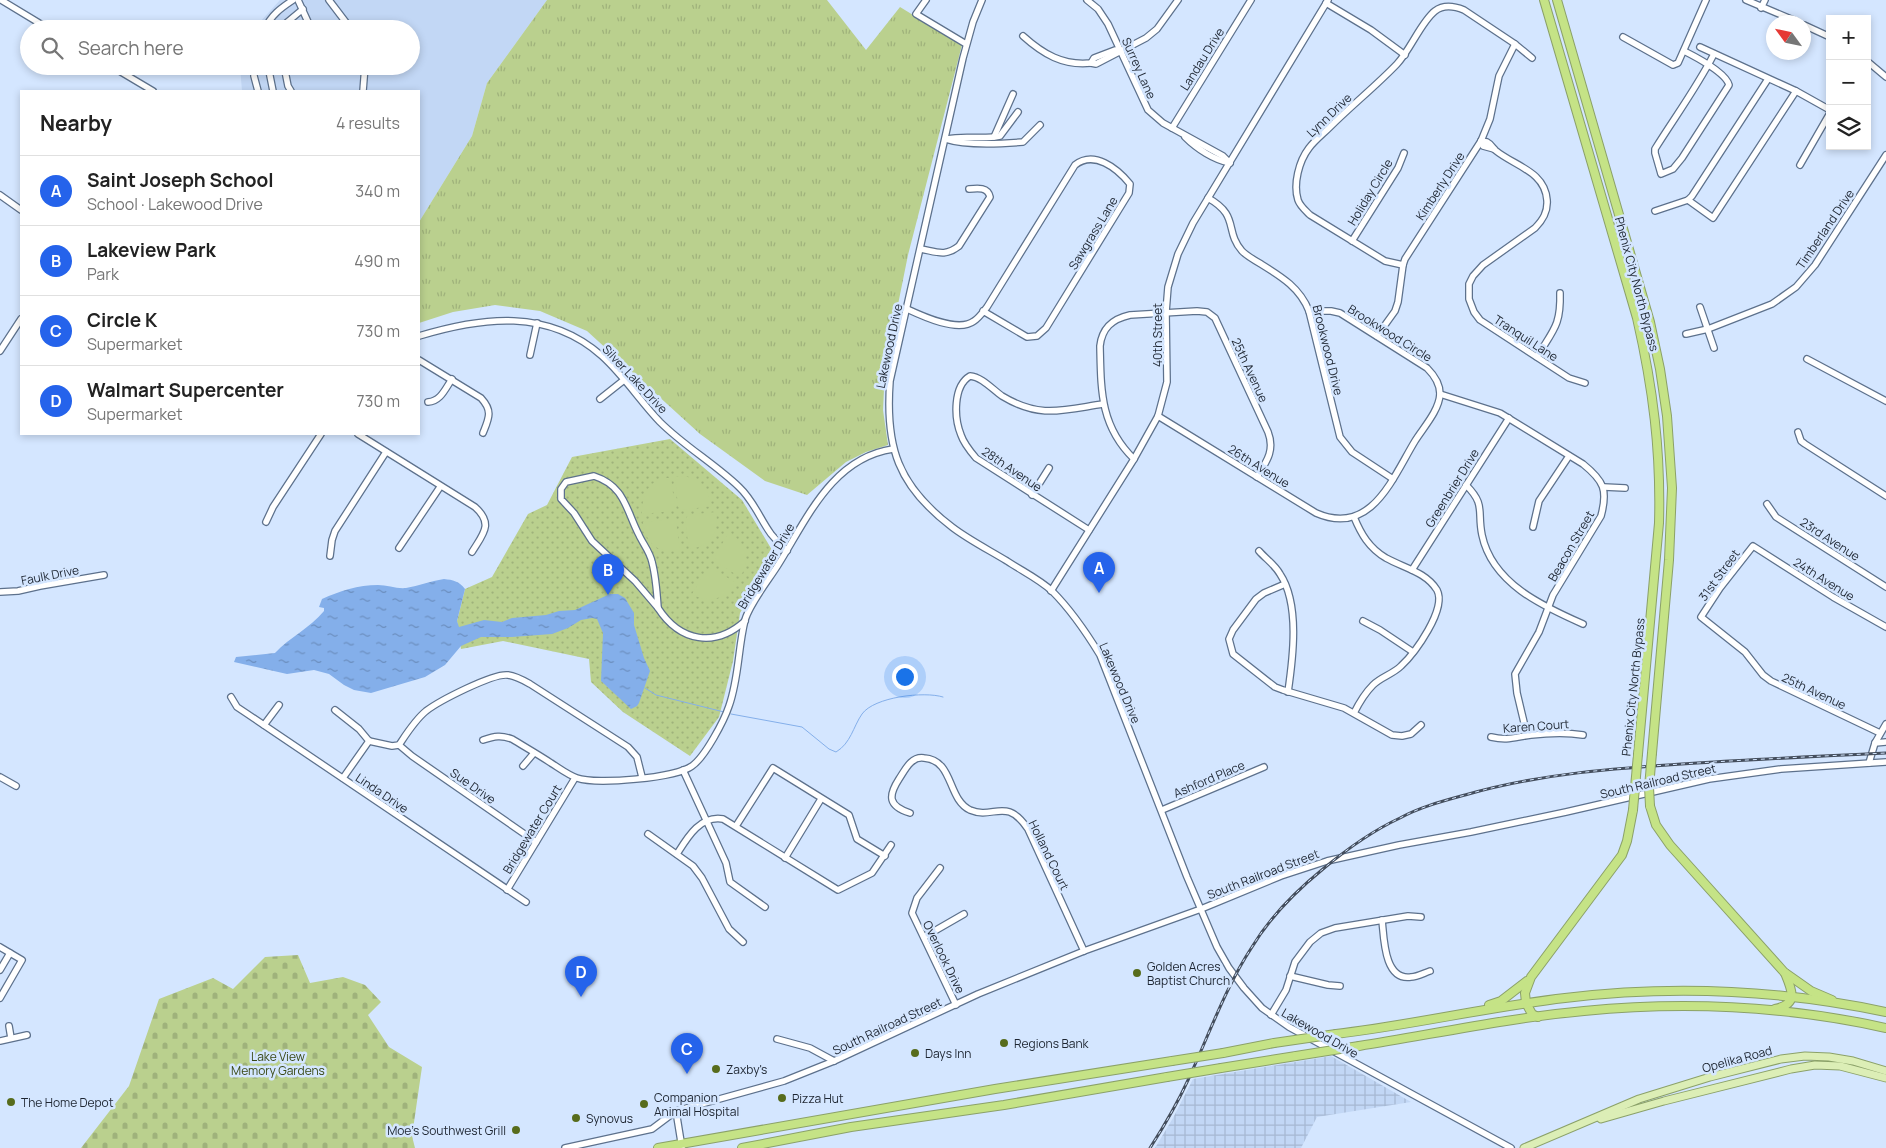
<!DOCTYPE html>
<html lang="en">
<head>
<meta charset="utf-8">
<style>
	body { margin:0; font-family:Manrope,sans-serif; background:#f2f2f2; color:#222 }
	.controls { position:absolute; right:15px; top:15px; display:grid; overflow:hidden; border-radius:0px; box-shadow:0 2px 8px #0003 }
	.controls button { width:45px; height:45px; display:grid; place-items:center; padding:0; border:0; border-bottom:1px solid #e0e0e0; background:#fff; color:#222; font:25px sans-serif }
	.compass { position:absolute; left:1766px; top:15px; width:45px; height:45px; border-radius:50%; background:#fff; box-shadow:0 2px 8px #0003; rotate:303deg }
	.you { position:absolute; left:904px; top:676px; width:18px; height:18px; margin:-12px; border:4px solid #fff; border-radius:50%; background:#1a73e8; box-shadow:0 0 0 8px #1a73e833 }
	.badge { display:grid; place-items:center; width:32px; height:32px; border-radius:50%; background:#2563eb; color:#fff; font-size:16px; font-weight:700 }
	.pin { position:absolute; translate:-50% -41px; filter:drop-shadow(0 1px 2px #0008) }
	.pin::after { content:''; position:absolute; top:26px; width:18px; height:15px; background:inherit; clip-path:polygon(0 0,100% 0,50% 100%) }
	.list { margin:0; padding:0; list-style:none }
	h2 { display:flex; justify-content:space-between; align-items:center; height:65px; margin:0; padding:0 20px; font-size:21px }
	h2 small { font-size:16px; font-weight:400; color:#767676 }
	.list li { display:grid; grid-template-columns:32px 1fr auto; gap:15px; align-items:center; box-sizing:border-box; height:70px; padding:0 20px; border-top:1px solid #e0e0e0 }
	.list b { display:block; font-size:19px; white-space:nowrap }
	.list p { margin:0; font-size:16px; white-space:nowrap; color:#767676 }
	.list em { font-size:16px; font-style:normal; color:#767676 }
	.icon { flex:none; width:28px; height:28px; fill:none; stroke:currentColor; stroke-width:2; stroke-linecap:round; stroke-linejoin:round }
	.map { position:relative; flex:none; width:1886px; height:1148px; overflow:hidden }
	.search { position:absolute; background:#fff; box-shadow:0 2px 8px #0003; left:20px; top:20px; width:400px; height:55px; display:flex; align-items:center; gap:12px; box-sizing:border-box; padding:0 18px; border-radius:28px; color:#767676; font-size:19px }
	.panel { position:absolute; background:#fff; box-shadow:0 2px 8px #0003; left:20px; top:90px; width:400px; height:345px; border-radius:0px }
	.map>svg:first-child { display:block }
	.built { fill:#c2d7f5 }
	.industrial { fill:url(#industrial-grid) }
	.grass { fill:url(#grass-tufts) }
	.cemetery { fill:url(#cemetery-stones) }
	.park { fill:url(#park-dots) }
	.garden { fill:#bad08e }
	.water { fill:url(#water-ripples) }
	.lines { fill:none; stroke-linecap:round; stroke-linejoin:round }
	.stream { stroke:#84afea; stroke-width:1 }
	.minor-casing { stroke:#5d718c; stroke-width:8 }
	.major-casing { stroke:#8ba169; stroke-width:9 }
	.highway-casing { stroke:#8ba169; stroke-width:10 }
	.minor { stroke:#fff; stroke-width:5.5 }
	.major { stroke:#dceeb6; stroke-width:7 }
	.highway { stroke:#c5e386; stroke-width:8 }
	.rail-casing { stroke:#444e5d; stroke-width:3 }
	.rail { stroke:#d4e6ff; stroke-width:1; stroke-dasharray:4; stroke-linecap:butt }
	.highway-bridge-casing { stroke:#8ba169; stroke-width:10; stroke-linecap:butt }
	.highway-bridge { stroke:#c5e386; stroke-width:8 }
	.poi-dot { fill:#576c1c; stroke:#d4e6ff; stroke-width:2 }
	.labels { text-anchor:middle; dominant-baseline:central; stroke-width:5; stroke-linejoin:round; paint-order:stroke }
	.street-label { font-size:12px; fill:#1e2632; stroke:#d4e6ff }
	.poi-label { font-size:12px; fill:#1e2632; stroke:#d4e6ff; text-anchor:start }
	.park-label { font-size:12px; fill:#394814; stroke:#d4e6ff }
</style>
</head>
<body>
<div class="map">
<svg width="1886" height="1148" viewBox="0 0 1886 1148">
	<defs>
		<pattern id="industrial-grid" width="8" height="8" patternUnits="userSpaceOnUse" patternTransform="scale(1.25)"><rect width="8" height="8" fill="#c2d7f5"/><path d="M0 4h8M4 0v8" fill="none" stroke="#a6b8d2"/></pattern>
		<pattern id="grass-tufts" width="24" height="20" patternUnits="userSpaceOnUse" patternTransform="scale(1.25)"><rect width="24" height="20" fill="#bad08e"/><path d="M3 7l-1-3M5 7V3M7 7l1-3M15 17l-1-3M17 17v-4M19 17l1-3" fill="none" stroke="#9fb27b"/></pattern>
		<pattern id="cemetery-stones" width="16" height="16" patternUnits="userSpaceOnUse" patternTransform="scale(1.25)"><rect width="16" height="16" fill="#bad08e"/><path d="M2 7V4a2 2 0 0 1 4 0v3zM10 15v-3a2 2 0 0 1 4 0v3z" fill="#9fb27b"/></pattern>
		<pattern id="park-dots" width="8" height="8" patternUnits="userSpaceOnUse" patternTransform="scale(1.25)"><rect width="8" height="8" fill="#bad08e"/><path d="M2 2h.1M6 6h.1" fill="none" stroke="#9fb27b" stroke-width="1.8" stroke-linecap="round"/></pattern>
		<pattern id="water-ripples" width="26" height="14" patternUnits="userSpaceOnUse" patternTransform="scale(1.25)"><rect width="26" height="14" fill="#84afea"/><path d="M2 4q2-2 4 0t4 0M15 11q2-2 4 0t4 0" fill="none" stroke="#6b8ebe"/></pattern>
	</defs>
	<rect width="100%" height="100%" fill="#d4e6ff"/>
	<!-- built -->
	<polygon class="built" points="280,0 547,0 487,83 472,136 419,222 419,91 242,91 240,66 411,66 411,29 256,29 260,22"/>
	<!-- industrial -->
	<polygon class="industrial" points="1331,1056 1411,1102 1317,1117 1301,1148 1155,1148 1173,1118 1193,1079"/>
	<!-- grass -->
	<polygon class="grass" points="547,0 827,0 866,50 900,7 962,45 908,255 885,369 883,410 888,445 866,452 846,462 807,495 765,481 700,434 587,331 540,311 495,305 453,312 419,323 419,222 472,136 487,83"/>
	<!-- cemetery -->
	<polygon class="cemetery" points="298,955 310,983 343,977 365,985 381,1002 368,1015 389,1047 422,1067 412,1136 415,1148 81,1148 129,1086 159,999 213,978 233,989 265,957"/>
	<!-- park -->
	<polygon class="park" points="670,439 742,500 775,555 740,613 733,661 719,717 690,756 623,712 591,682 589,659 503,641 461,649 457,621 465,589 492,577 528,514 547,505 572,457"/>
	<!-- garden -->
	<g class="garden">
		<path d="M680,476C699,477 708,488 712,506L682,510L678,507L675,477Z"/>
		<path d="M662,478H671L675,508L672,511L642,514C642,497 646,485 662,478Z"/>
		<path d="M716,512C719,533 712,546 689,549L685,520L688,515Z"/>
		<path d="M672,519L676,521L680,551C658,553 646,545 643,522Z"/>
		<path d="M729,532C745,542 751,561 740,577L716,562L715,556Z"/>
		<path d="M712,568L736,583C727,599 708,604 692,594L707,569Z"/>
	</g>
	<!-- water -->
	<path class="water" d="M444,579C453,580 459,581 465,589L457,621L459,627L484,620L502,622L512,618L546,615L559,611L575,610L610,594H618L625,598L634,613V625L644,658L650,671L639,703L637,706L631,709L601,681L603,633L597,619L592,618L581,620L568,628L552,634L512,637H481L461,646L445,665L425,677L371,693L354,690L344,685L329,674L314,670L287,674L234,662L236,657L275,653C290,637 310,628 324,611V608L319,607L322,599C340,591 358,585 378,585C387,585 397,589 406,588C419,586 430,581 444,579Z"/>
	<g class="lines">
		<!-- stream -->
		<g class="stream">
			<polyline points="645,688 656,695 724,712"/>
			<path d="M731,714L802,727L829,749L836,752C851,743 853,727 862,714C874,697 924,691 943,697"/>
		</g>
		<!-- minor casing -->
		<g class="minor-casing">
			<g id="minor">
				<polyline points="1,0 49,29"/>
				<polyline points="298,0 308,22 302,29"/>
				<polyline points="329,0 351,29"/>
				<polyline points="926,0 916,14 966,44"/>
				<path d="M982,0L973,22L963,58L890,381C885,447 898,486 952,527C969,540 989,550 1007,561C1022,571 1039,579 1052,591C1071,610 1086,632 1100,655L1187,877L1217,947L1229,968L1244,988L1262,1008L1289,1027L1511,1148"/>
				<polyline points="1087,0 1098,9 1108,24 1148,110 1163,123 1223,156 1230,163"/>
				<polyline points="1746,0 1798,22"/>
				<polyline points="1326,3 1371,30 1405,55"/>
				<polyline points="1761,8 1765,0"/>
				<polyline points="1804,25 1830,37"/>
				<path d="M265,29C271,15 281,8 293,0"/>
				<polyline points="279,29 303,9"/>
				<path d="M1023,36C1043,54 1063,66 1091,63L1094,58L1115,50L1121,51L1146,38L1157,29L1178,0"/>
				<polyline points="1623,37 1673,65 1678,63 1706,0"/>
				<polyline points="1700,47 1796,91 1830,110"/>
				<path d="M1684,51C1696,57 1726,73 1729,85L1682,158L1673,169L1661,174L1655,153V149C1675,117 1697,87 1714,54"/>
				<polyline points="1867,61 1886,77"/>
				<polyline points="1091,63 1096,64 1121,51"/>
				<polyline points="111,66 153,91"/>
				<polyline points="254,66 254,76 258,91"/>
				<polyline points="268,66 273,91"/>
				<polyline points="284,66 288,86 291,91"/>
				<polyline points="363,91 365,66"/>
				<polyline points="1172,128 1251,0"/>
				<polyline points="994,137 1013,94"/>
				<path d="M1185,137C1197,149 1214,160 1230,163"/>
				<path d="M945,139C967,146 1000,144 1023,142L1040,125"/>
				<path d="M947,139C965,135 982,140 1000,136L1018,112"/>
				<path d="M1481,141L1487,142C1491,144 1492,147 1495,150C1514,166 1545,171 1547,200C1548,212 1543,220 1535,228L1483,265L1473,276L1469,284V299L1474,312L1480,320L1569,378L1585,383"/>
				<polyline points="1481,141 1483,146 1494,149"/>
				<polyline points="1800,165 1830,113"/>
				<polyline points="0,195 21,210"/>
				<path d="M1208,198C1240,216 1224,230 1242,251C1247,256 1254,260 1261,264C1282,277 1300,288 1309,311L1340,437L1352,452L1393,479"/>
				<polyline points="1688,200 1713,218 1796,91"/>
				<polyline points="1655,211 1688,200 1692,196 1768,79"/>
				<polyline points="1352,241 1398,168 1404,153"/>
				<path d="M921,249C937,252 945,257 959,246L990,197C988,187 978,188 969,189"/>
				<path d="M1403,265L1385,261L1310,215C1305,210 1300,206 1298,200C1293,184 1299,161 1309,148C1315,140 1323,134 1330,127C1352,105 1376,86 1397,64C1411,49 1421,22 1435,11C1444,4 1454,6 1464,10L1515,44L1532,58"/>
				<polyline points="1700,307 1714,348"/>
				<path d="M907,309C922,316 958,333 974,321C979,318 983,312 987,307L1075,165C1094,150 1117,168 1130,184L1129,193L1046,328L1037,336L1027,337L983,311"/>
				<polyline points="1686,334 1708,329 1772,304 1796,287 1815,265 1886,155"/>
				<path d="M419,336C482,317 548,308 602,356C624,376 640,401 660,422C684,446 715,464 739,487C754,501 760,519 771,534C776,540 782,546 787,551"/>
				<polyline points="1377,336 1395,311 1398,302 1403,265 1405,259 1481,141 1490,119 1499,76 1515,44"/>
				<polyline points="0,351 21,319"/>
				<polyline points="530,355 537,323"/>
				<path d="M1537,357C1553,330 1561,326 1560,293"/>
				<polyline points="1807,359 1886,401"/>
				<path d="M419,360L481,398C493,411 489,418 483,433"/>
				<path d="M1440,394L1500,413L1583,464C1604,481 1608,490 1601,516L1553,595L1539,632L1515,674L1517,693L1527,735"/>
				<polyline points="600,399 624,380"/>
				<path d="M428,402C441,401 445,389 452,379"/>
				<path d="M1158,416L1316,513C1371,537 1392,479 1415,441C1423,428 1439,411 1440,394C1440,383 1434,375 1427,368L1340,313L1331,311H1309"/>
				<polyline points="1798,432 1801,441 1805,444 1886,496"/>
				<path d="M358,434L475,507C494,524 483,534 472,552"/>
				<path d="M1134,459C1100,426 1101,390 1100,346C1102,328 1112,319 1130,315L1197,311L1207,312L1215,318L1268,432C1275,450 1267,461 1257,477"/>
				<path d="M594,476C625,486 626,510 639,535C643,544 650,552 652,562C656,577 657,593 658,608L635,581L592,541L574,513L561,499V489L566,482Z"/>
				<path d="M1466,485C1486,505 1477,511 1482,535C1492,583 1542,606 1583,624"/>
				<polyline points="1604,487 1625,488"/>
				<polyline points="1032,495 1049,468"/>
				<polyline points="1767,504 1776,517 1886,587"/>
				<path d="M1354,517C1361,534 1369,548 1386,558C1404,568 1426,572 1437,590C1447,609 1415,653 1401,666C1393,674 1381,677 1373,685C1365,693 1359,703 1354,713"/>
				<polyline points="266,522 273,507 321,434"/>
				<polyline points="1533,527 1539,501 1569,456"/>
				<path d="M1089,530L976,458C970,451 964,444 961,435C954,418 953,386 970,376C982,377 992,389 1002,396C1040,419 1063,410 1103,404"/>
				<polyline points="399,548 440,487"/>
				<path d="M1259,551C1266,559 1275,565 1280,574C1300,604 1293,658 1288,692"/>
				<polyline points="330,556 332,540 335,531 386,452"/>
				<polyline points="1412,570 1509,418"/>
				<polyline points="1285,584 1264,593 1256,599 1233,630 1229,639 1233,654 1275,687 1283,690 1344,708 1392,735 1402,736 1411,734 1421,725"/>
				<polyline points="1051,591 1134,459 1158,416 1167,382 1166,312 1168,287 1178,254 1193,223 1328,0"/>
				<polyline points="0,592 18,591 40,586 104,575"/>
				<path d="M658,608C680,642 715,648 745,621"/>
				<polyline points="1363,621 1380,630 1413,652"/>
				<polyline points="231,697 237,707 246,713 526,902"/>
				<polyline points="335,710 359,729 369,741"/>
				<polyline points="264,725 279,705"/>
				<polyline points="1880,733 1771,681 1763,675 1745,652 1701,617 1720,588 1753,546 1833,597 1886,627"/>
				<path d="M1491,737C1508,741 1515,737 1531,735C1548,733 1566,732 1583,735"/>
				<path d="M483,740C495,736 501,735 512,739C525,747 539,755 551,763C559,768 568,775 577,778C597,785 676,778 692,766C705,757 724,721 729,706C739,678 738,648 745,620C750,603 768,581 778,565C807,519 832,458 893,449"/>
				<path d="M369,741L392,746L399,745C407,733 415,720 426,711C439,701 493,673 508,675C516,676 523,680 530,684L628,747L637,757L642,777"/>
				<polyline points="1875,743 1886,742"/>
				<polyline points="399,745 412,756 536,842"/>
				<polyline points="1869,763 1875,743 1886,724"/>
				<polyline points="523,766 534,753"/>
				<polyline points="683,770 726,863 730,882 765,907"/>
				<polyline points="0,777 16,786"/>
				<polyline points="343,778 369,741"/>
				<polyline points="1162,810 1264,767"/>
				<path d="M910,813C888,806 888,796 899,779C905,770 911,756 924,758C954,760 947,799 970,810C994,820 1006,796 1028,829L1084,951"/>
				<polyline points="736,826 773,768 849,815 857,839 885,856"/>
				<polyline points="648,834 693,866 702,878 729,929 743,942"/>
				<path d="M677,854C687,838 700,815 723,819L838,890L872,873L891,845"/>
				<polyline points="785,858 821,799"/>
				<polyline points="940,868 917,898 912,913 956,1005"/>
				<polyline points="507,890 575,778"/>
				<path d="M1382,920C1384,938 1384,981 1411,977C1417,977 1424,973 1430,971"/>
				<polyline points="924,937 964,914"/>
				<polyline points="0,947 22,960 0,998"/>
				<polyline points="0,970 10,953"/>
				<polyline points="1290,976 1328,985 1340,986"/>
				<polyline points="1271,1015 1286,990 1295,962 1310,942 1321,933 1335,928 1408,916 1421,917"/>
				<polyline points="9,1026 11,1038"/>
				<polyline points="777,1039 810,1048 834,1061"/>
				<polyline points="0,1041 27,1035"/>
				<polyline points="676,1111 682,1148"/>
				<polyline points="565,1148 652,1129 676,1111 784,1081 834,1061 978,994 1084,951 1201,909 1281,876 1327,861 1399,845 1471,832 1566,812 1709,779 1781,769 1886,762"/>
			</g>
		</g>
		<!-- major casing -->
		<g class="major-casing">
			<g id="major">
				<polyline points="1599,1117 1601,1119 1664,1101 1791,1069 1815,1065 1840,1066 1886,1078"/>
				<polyline points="1524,1148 1639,1099 1710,1077 1781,1059 1805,1056 1829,1057 1853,1061 1886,1071"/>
			</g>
		</g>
		<!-- highway casing -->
		<g class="highway-casing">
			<g id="highway">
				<path d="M1544,0L1637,318C1653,388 1661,451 1659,523L1638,754"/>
				<polyline points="1557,0 1650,322 1660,369 1667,416 1672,488 1669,560 1652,753"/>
				<polyline points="1650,806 1656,825 1670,845 1784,972 1811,991 1832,1000"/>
				<polyline points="1489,1005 1501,1001 1527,981"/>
				<path d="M1775,1009C1799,1004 1792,990 1785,973"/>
				<polyline points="1538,1017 1532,1014 1526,1003 1525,993 1531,977 1622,855 1627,841 1633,810"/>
				<path d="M1336,1034C1412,1025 1488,1007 1565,998C1671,985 1781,990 1886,1012"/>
				<path d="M1359,1046C1434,1034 1509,1018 1584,1011C1685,1001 1787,1006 1886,1028"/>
				<polyline points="1223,1053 1274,1043"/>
				<polyline points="1221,1068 1296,1056"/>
				<polyline points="658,1148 995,1089 1172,1061"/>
				<polyline points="742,1148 851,1127 1004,1105 1167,1077"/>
			</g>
		</g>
		<!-- minor -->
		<use href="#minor" class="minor"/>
		<!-- major -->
		<use href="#major" class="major"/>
		<!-- highway -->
		<use href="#highway" class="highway"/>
		<!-- rail casing -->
		<g class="rail-casing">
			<path id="rail" d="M1150,1148C1164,1126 1177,1104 1188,1080C1209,1035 1225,988 1252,947C1270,917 1296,891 1323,869C1347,849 1372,831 1400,818C1420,807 1443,801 1465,795C1541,773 1619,768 1697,763C1760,759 1823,756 1886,753"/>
		</g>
		<!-- rail -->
		<use href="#rail" class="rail"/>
		<!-- highway-bridge casing -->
		<g class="highway-bridge-casing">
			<g id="highway-bridge">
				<polyline points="1650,806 1649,787 1652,753"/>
				<polyline points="1633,810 1638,754"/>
				<polyline points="1274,1043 1336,1034"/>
				<polyline points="1296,1056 1359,1046"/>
				<polyline points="1172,1061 1223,1053"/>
				<polyline points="1167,1077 1221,1068"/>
			</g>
		</g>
		<!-- highway-bridge -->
		<use href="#highway-bridge" class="highway-bridge"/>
	</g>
	<!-- markers -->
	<g class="poi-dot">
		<circle cx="1137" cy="973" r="5"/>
		<circle cx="1004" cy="1043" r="5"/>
		<circle cx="915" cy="1053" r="5"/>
		<circle cx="716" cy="1069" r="5"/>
		<circle cx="782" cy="1098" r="5"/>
		<circle cx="11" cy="1102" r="5"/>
		<circle cx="644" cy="1104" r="5"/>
		<circle cx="576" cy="1118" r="5"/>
		<circle cx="516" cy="1130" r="5"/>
	</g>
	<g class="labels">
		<!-- street labels -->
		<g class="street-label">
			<text transform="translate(1202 59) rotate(-58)">Landau Drive</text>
			<text transform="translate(1139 68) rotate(66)">Surrey Lane</text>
			<text transform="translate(1329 115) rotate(-44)">Lynn Drive</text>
			<text transform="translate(1440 186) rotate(-57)">Kimberly Drive</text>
			<text transform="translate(1370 192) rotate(-59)">Holiday Circle</text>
			<text transform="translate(1825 229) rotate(-56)">Timberland Drive</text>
			<text transform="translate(1093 233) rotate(-59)">Sawgrass Lane</text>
			<text transform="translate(1637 284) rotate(75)">Phenix City North Bypass</text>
			<text transform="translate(1390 333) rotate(32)">Brookwood Circle</text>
			<text transform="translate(1157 335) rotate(-90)">40th Street</text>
			<text transform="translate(1526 338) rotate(33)">Tranquil Lane</text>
			<text transform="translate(889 346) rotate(-78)">Lakewood Drive</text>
			<text transform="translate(1328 350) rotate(76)">Brookwood Drive</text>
			<text transform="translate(1250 370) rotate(65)">25th Avenue</text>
			<text transform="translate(635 379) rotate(47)">Silver Lake Drive</text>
			<text transform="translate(1259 466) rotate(32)">26th Avenue</text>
			<text transform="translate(1012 469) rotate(34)">28th Avenue</text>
			<text transform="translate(1452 488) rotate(-58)">Greenbrier Drive</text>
			<text transform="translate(1830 539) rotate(33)">23rd Avenue</text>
			<text transform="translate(1571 546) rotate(-60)">Beacon Street</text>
			<text transform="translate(766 566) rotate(-59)">Bridgewater Drive</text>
			<text transform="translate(50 575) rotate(-11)">Faulk Drive</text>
			<text transform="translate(1719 575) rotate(-54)">31st Street</text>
			<text transform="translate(1824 579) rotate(32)">24th Avenue</text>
			<text transform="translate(1120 683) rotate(67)">Lakewood Drive</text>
			<text transform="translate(1633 687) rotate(-84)">Phenix City North Bypass</text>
			<text transform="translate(1814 691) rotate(25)">25th Avenue</text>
			<text transform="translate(1536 726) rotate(-4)">Karen Court</text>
			<text transform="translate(1209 779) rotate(-23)">Ashford Place</text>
			<text transform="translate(1658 781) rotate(-13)">South Railroad Street</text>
			<text transform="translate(473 786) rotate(35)">Sue Drive</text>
			<text transform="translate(382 793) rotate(34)">Linda Drive</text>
			<text transform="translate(532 829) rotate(-59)">Bridgewater Court</text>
			<text transform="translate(1049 855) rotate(64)">Holland Court</text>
			<text transform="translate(1263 874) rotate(-21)">South Railroad Street</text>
			<text transform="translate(944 957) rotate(64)">Overlook Drive</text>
			<text transform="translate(887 1026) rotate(-25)">South Railroad Street</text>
			<text transform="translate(1320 1033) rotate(30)">Lakewood Drive</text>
			<text transform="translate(1737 1059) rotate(-15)">Opelika Road</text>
		</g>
		<!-- poi labels -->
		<g class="poi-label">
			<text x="1147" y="966">Golden Acres<tspan x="1147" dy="14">Baptist Church</tspan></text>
			<text x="1014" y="1043">Regions Bank</text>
			<text x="925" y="1053">Days Inn</text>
			<text x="726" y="1069">Zaxby's</text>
			<text x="654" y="1097">Companion<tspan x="654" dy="14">Animal Hospital</tspan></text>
			<text x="792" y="1098">Pizza Hut</text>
			<text x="21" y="1102">The Home Depot</text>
			<text x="586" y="1118">Synovus</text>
			<text x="506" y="1130" text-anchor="end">Moe's Southwest Grill</text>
		</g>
		<!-- park labels -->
		<g class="park-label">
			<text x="278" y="1056">Lake View<tspan x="278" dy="14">Memory Gardens</tspan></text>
		</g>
	</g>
</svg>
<div class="controls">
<button>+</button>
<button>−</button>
<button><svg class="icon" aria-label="layers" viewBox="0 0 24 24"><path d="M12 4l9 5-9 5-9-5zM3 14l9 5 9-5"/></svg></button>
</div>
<svg class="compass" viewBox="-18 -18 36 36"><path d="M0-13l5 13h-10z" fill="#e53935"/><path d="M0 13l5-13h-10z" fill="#767676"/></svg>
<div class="you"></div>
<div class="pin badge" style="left:1099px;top:593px">A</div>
<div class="pin badge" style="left:608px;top:595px">B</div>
<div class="pin badge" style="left:687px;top:1074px">C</div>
<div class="pin badge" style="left:581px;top:997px">D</div>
<div class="search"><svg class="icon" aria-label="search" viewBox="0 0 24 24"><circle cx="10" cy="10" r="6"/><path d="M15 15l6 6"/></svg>Search here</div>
<section class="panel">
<h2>Nearby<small>4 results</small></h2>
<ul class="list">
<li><span class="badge">A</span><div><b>Saint Joseph School</b><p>School · Lakewood Drive</p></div><em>340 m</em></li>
<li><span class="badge">B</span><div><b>Lakeview Park</b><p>Park</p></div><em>490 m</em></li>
<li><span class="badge">C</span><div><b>Circle K</b><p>Supermarket</p></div><em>730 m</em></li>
<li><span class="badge">D</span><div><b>Walmart Supercenter</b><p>Supermarket</p></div><em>730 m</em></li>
</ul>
</section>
</div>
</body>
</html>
